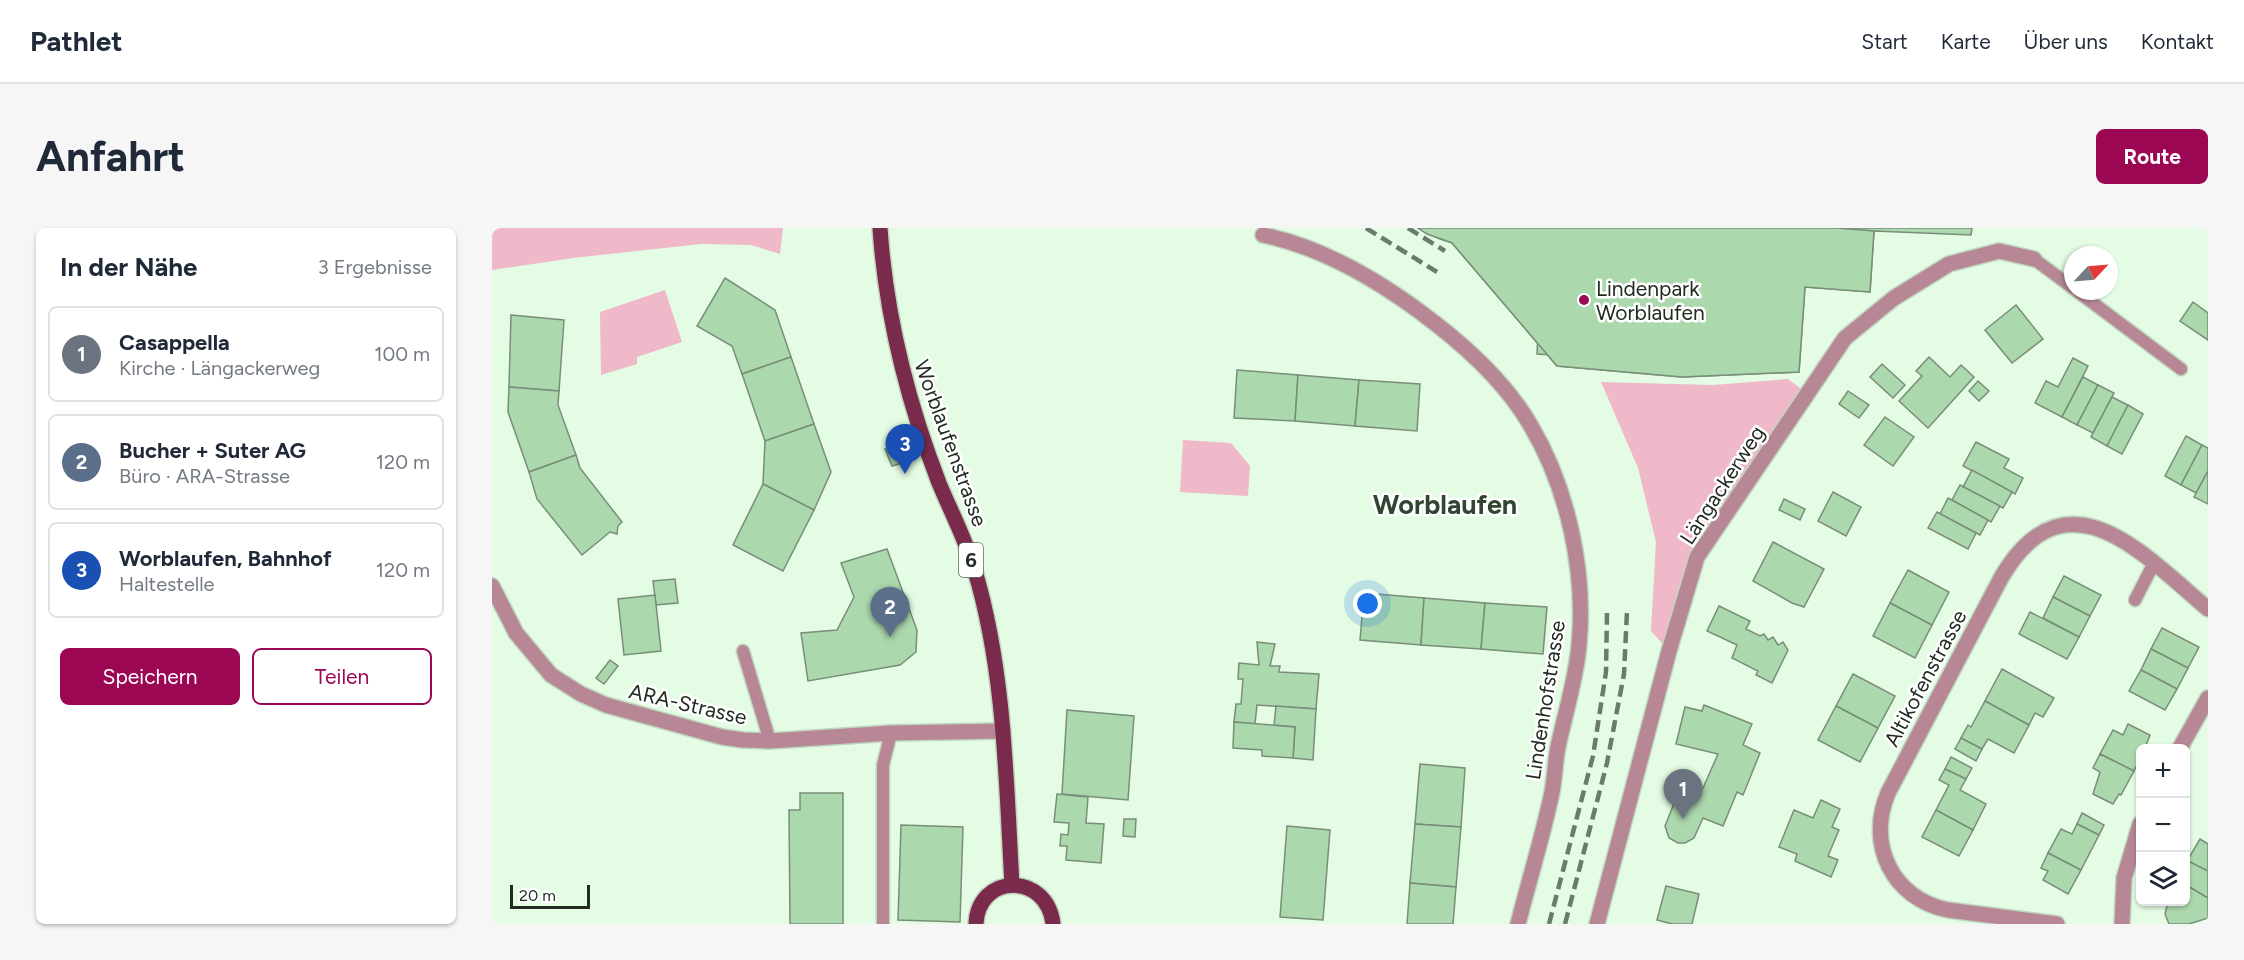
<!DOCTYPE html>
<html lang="de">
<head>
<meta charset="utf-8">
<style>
	body { margin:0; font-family:Figtree,sans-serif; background:#f6f6f7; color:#1f2937 }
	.controls { position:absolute; right:18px; bottom:18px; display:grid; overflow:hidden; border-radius:9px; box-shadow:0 2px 4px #0004 }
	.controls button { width:54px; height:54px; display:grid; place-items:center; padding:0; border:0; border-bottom:2px solid #e0e1e3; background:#fff; color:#1f2937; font:30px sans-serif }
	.compass { position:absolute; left:1572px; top:18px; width:54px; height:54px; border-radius:50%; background:#fff; box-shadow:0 2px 4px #0004; rotate:64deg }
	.scale { position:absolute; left:18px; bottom:15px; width:80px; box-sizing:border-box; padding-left:6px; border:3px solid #222b22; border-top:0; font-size:16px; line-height:21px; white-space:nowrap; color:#222b22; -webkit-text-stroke:4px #fff; paint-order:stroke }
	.you { position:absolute; left:876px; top:376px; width:21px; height:21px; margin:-15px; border:4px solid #fff; border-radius:50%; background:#1a73e8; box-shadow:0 0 0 9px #1a73e833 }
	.badge { display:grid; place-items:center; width:39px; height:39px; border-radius:50%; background:#9c0754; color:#fff; font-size:20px; font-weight:700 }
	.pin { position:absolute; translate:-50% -50px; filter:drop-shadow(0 2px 3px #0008) }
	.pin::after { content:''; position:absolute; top:32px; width:21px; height:18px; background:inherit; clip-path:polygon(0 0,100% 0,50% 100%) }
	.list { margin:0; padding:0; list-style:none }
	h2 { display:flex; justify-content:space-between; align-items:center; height:78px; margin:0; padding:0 24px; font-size:26px }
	h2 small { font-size:20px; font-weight:400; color:#747a83 }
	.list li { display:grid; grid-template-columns:39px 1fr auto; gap:18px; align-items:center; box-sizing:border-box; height:96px; margin:0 12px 12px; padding:0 12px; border:2px solid #e0e1e3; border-radius:9px }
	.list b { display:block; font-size:22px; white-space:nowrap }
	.list p { margin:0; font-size:20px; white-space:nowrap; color:#747a83 }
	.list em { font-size:20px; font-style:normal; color:#747a83 }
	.actions { display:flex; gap:12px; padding:18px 24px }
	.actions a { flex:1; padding:14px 0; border:2px solid #9c0754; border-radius:9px; text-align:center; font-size:21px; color:#9c0754 }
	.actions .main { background:#9c0754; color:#fff }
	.icon { flex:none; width:33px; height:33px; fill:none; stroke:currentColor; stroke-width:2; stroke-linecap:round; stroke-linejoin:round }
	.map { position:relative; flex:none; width:1716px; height:696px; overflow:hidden; border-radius:9px }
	header { display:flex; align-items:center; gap:36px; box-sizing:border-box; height:84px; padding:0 30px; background:#fff; border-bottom:2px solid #e0e1e3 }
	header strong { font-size:28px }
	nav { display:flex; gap:33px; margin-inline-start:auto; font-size:21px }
	.intro { display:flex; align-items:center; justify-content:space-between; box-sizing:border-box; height:144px; padding:0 36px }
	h1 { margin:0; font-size:42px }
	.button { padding:15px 27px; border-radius:9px; background:#9c0754; color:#fff; font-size:21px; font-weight:700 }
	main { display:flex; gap:36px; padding:0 36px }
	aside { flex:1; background:#fff; border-radius:9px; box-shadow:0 2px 4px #0004 }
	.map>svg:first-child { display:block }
	.green { fill:#efb9c9 }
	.building { fill:#acd8ad; stroke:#788e78; stroke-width:1.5 }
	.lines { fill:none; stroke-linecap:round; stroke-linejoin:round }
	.lane-casing { stroke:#c0d6c0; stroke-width:15 }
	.street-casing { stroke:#c0d6c0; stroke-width:18 }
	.primary-casing { stroke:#c0d6c0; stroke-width:18 }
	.lane { stroke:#b78796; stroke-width:12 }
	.street { stroke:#b78796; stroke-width:15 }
	.primary { stroke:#7a2b4b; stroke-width:15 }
	.rail { stroke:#6b7a6b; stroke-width:4.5; stroke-dasharray:12 6; stroke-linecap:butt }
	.poi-dot { fill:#9c0754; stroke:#fff; stroke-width:2 }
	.labels { text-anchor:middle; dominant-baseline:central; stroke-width:5; stroke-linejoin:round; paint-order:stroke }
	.shield { fill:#fff; stroke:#646b64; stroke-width:1.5 }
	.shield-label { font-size:20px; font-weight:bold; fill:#222b22 }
	.poi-label { font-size:21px; fill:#222b22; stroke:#fff; text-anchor:start }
	.street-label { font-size:21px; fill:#222b22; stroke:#fff }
	.district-label { font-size:27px; font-weight:bold; fill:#314532; stroke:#fff }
</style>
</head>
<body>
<header>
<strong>Pathlet</strong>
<nav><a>Start</a><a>Karte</a><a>Über uns</a><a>Kontakt</a></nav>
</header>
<div class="intro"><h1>Anfahrt</h1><a class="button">Route</a></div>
<main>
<aside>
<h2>In der Nähe<small>3 Ergebnisse</small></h2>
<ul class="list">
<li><span class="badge" style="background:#6b7280">1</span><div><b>Casappella</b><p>Kirche · Längackerweg</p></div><em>100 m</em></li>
<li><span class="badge" style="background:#5c6f8a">2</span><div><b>Bucher + Suter AG</b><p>Büro · ARA-Strasse</p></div><em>120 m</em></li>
<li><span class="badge" style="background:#1a4fb4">3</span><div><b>Worblaufen, Bahnhof</b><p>Haltestelle</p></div><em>120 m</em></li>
</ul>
<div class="actions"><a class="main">Speichern</a><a>Teilen</a></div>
</aside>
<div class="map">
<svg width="1716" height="696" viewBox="0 0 1716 696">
	<rect width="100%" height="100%" fill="#e3fce3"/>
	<!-- green -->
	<g class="green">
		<polygon points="0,0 291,0 288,26 259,17 209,16 81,30 0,42"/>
		<polygon points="173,62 190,114 145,129 145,136 109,147 108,84"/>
		<polygon points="1296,151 1316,166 1205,329 1177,423 1159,403 1164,314 1146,240 1109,154 1221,157"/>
		<polygon points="691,212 739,215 758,238 756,268 688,264"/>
	</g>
	<!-- building -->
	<g class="building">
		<polygon points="960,0 1480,0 1479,7 1382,3 1378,64 1313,59 1307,144 1190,149 1065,138 960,15"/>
		<polygon points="1307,0 1303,65 1138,54 1137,78 1257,89 1253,140 1045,126 1049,46 989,42 991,24 948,11 926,0"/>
		<polygon points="1345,0 1382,3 1378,64 1313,59 1307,144 1190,149 1065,138 960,15 935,6 926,0"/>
		<polygon points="233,50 283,82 299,129 250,146 240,118 205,98"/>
		<polygon points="1701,74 1716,85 1716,112 1688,93"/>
		<polygon points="1524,77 1551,111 1520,135 1493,102"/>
		<polygon points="19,87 72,92 67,163 17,159"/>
		<polygon points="299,129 322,196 273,213 250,146"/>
		<polygon points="1437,129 1458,149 1469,137 1482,149 1436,200 1407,173 1430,148 1424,143"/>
		<polygon points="1581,130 1596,138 1570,189 1543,175 1554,153 1566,159"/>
		<polygon points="1390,136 1413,157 1401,170 1378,149"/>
		<polygon points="745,142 806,147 803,193 742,190"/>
		<polygon points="806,147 867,152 863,198 803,193"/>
		<polygon points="1591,149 1606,157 1585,197 1570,189"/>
		<polygon points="867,152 928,156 925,203 863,198"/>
		<polygon points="1486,153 1497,163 1487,173 1477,163"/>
		<polygon points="1606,157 1622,165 1601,205 1585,197"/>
		<polygon points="17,159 67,163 66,177 84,227 37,244 16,184"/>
		<polygon points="1356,163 1377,177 1367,190 1347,176"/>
		<polygon points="1620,169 1636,177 1615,218 1599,209"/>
		<polygon points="1636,177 1651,186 1630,226 1615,218"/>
		<polygon points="1393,189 1422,209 1401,238 1372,217"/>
		<polygon points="322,196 339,244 322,282 271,256 273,213"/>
		<polygon points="1694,208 1710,217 1689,257 1673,248"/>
		<polygon points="1484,214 1517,231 1512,240 1531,250 1523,266 1471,238"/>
		<polygon points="1710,217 1716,220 1716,243 1704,265 1689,257"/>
		<polygon points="401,218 407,236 400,238 393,221"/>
		<polygon points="84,227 88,240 130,294 126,298 125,306 118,304 90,327 45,271 37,244"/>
		<polygon points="1480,242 1520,264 1511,280 1471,259"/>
		<polygon points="1716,243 1716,276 1702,269"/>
		<polygon points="271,256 322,282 291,343 241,317"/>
		<polygon points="1468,257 1508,278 1499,294 1460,272"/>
		<polygon points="1341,264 1369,279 1354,308 1326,293"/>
		<polygon points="1456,270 1496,292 1488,307 1448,286"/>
		<polygon points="1292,271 1313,281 1308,292 1287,282"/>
		<polygon points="1445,284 1484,305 1476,321 1436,300"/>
		<polygon points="1281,314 1332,341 1312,379 1300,375 1261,353"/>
		<polygon points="395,321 425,402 424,424 408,437 316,453 309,405 345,402 362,369 349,335"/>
		<polygon points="1416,342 1457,364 1440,397 1398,375"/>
		<polygon points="1572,348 1609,367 1598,388 1561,369"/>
		<polygon points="183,351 186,375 164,377 161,353"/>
		<polygon points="872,365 932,370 929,417 868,412"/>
		<polygon points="163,367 169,423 132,427 126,371"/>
		<polygon points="1561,369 1598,388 1587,409 1551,390"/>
		<polygon points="932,370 993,375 989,421 929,417"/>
		<polygon points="993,375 1055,379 1051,426 989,421"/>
		<polygon points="1398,375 1440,397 1423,430 1381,408"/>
		<polygon points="1227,378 1258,393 1254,401 1268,408 1272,406 1276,412 1281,409 1286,417 1291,414 1296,422 1280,455 1264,447 1266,443 1240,430 1245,417 1215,403"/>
		<polygon points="1538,384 1587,409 1575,431 1527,406"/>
		<polygon points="1670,400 1707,419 1696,440 1659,421"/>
		<polygon points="765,414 783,416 778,438 788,438 787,444 827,446 824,481 765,477 763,496 742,494 744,476 749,476 751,451 746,451 747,435 767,437"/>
		<polygon points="1659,421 1696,440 1685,461 1649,442"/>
		<polygon points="118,432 126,438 112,456 104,450"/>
		<polygon points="1510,441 1562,470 1551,489 1543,485 1537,497 1493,473"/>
		<polygon points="1649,442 1685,461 1673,482 1637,463"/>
		<polygon points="1361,446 1403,468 1386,500 1344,478"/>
		<polygon points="1493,473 1537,497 1522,525 1496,511 1490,521 1469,510 1476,497 1479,499"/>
		<polygon points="1212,477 1260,496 1251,517 1268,525 1251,567 1245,564 1231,598 1211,590 1202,610 1193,615 1186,615 1177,610 1173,598 1189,558 1202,563 1211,560 1226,526 1184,516 1193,479 1210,483"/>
		<polygon points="784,478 824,481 821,532 801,530 803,499 782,497"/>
		<polygon points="1344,478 1386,500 1368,534 1326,512"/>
		<polygon points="575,482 642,488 636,572 570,566"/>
		<polygon points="742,494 803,499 801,530 770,528 770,522 741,520"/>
		<polygon points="1636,496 1658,507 1653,520 1648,520 1648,530 1642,543 1608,526 1621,502 1631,507"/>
		<polygon points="1469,510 1490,521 1484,533 1463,521"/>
		<polygon points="1608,526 1642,543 1629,567 1627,566 1621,576 1601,566 1608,544 1601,540"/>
		<polygon points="1459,529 1480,540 1474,551 1453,541"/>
		<polygon points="928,536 973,540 969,599 923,596"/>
		<polygon points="1453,541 1474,551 1468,562 1494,576 1481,602 1444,582 1457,557 1447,552"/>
		<polygon points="308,565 351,565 351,696 298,696 297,582 308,582"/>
		<polygon points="565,566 596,569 594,595 612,596 609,635 574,632 575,618 568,618 569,606 576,607 577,595 562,594"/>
		<polygon points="1329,572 1348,581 1340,599 1347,602 1336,628 1346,632 1339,649 1303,633 1305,626 1287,619 1302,582 1321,590"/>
		<polygon points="1444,582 1481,602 1467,628 1430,609"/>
		<polygon points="1590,585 1612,597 1607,607 1585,596"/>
		<polygon points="632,591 644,591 643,609 631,608"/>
		<polygon points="923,596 969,599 964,659 918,655"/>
		<polygon points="1585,596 1607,607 1589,642 1556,625 1569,601 1580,606"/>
		<polygon points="409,597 471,599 468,694 406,692"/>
		<polygon points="795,598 838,602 831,692 788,689"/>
		<polygon points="1708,611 1716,616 1716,643 1695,633"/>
		<polygon points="1556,625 1589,642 1576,666 1551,652 1556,643 1549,640"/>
		<polygon points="1694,632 1716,643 1716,670 1694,657"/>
		<polygon points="918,655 964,659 961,696 915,696"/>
		<polygon points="1694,657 1716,670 1716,690 1697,696 1677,696 1673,686 1676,674 1694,674"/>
		<polygon points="1174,658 1207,666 1200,696 1180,696 1165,692"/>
	</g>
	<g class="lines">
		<!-- lane casing -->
		<g class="lane-casing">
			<g id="lane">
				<polyline points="1542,31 1581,60"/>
				<polyline points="1585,63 1689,141"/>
				<polyline points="1643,372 1662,335"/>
				<polyline points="251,423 278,513"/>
				<polyline points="391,696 391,537 399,505"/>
			</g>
		</g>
		<!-- street casing -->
		<g class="street-casing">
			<g id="street">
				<path d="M771,7C834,20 893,56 944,96C980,124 1016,158 1039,198C1076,261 1094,344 1087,417C1084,452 1073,485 1066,519C1063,534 1063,549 1060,564C1051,608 1037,652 1026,696"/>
				<polyline points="0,358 24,405 59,447 89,466 114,477 230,509 251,512 278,513 399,505 511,503"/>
				<polyline points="1688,520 1716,470"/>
				<polyline points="1105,696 1177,423 1205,329 1353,110 1402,70 1457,36 1507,23 1542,31"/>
				<path d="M1565,696L1456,682C1401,671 1374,617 1396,565L1509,350C1574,239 1651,326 1716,381"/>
				<polyline points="1630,696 1632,650 1648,596"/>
			</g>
		</g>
		<!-- primary casing -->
		<g class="primary-casing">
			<g id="primary">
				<path d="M388,0C394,89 415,172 447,255C459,284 474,312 483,343C513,444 514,552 520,657"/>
				<path d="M484,696C486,645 555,644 561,696"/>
			</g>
		</g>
		<!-- lane -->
		<use href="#lane" class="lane"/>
		<!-- street -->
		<use href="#street" class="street"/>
		<!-- primary -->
		<use href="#primary" class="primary"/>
		<!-- rail -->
		<g class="rail">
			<polyline points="874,0 945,44"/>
			<polyline points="916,0 953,23"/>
			<polyline points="1057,696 1101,528 1114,444 1115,385"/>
			<polyline points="1073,696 1115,535 1132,446 1135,383"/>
		</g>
	</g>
	<!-- markers -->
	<circle class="poi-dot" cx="1092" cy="72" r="6"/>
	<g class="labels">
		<!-- shield labels -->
		<rect class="shield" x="467" y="315" width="24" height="34" rx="4.5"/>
		<g class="shield-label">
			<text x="479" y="332">6</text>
		</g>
		<!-- poi labels -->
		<g class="poi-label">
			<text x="1104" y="60">Lindenpark<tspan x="1104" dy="24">Worblaufen</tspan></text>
		</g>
		<!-- street labels -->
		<g class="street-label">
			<text transform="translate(459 215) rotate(70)">Worblaufenstrasse</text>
			<text transform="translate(1230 257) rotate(-57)">Längackerweg</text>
			<text transform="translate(1433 450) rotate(-62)">Altikofenstrasse</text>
			<text transform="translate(1053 472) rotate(-81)">Lindenhofstrasse</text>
			<text transform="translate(196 476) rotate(13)">ARA-Strasse</text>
		</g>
		<!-- district labels -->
		<g class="district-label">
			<text x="953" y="276">Worblaufen</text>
		</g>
	</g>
</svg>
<div class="controls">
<button>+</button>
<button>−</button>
<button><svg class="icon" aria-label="layers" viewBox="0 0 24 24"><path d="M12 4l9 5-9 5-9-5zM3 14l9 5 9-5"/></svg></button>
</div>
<svg class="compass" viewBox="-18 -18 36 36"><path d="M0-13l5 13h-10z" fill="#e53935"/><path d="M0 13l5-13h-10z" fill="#747a83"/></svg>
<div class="scale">20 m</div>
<div class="you"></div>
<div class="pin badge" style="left:1191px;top:591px;background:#6b7280">1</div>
<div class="pin badge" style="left:398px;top:409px;background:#5c6f8a">2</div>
<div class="pin badge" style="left:413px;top:246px;background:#1a4fb4">3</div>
</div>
</main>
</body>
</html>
